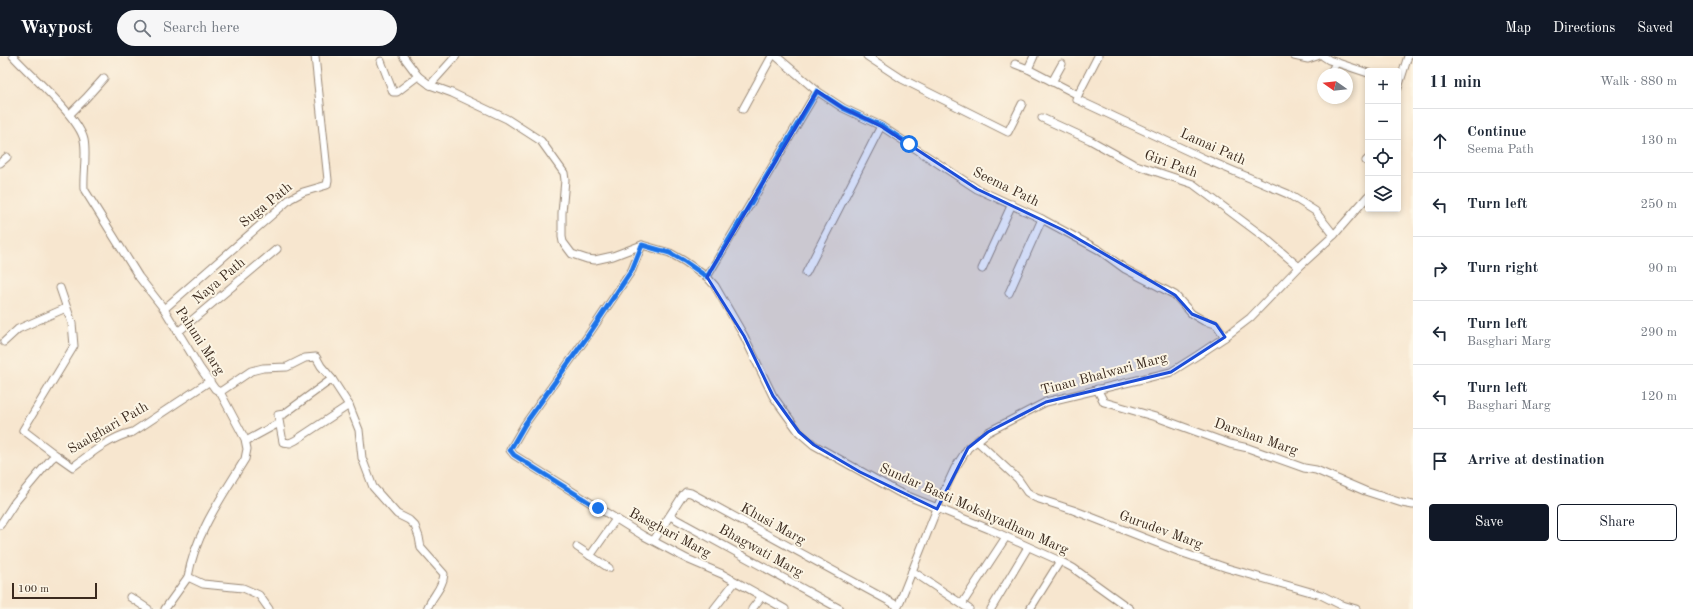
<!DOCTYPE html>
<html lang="en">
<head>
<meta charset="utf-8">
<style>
	body { margin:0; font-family:"Old Standard TT",serif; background:#f6f6f7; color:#1f2937 }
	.controls { position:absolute; right:12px; top:12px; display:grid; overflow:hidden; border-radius:4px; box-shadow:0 2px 6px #0003 }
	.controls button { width:36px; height:36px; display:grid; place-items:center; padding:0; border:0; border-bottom:1px solid #e0e1e3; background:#fff; color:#1f2937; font:20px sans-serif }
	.compass { position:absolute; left:1317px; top:12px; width:36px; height:36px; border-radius:50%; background:#fff; box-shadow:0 2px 6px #0003; rotate:284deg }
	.scale { position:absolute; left:12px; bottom:10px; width:85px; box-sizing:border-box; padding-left:4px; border:2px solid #3b2a1e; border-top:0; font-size:11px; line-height:14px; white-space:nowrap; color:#3b2a1e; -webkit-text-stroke:3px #fcf5e5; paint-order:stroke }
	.stop { position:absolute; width:12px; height:12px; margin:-9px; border:3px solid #1a73e8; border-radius:50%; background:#fff }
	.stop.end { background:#1a73e8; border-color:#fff; box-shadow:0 1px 4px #0008 }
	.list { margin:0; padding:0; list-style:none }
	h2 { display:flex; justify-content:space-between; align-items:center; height:52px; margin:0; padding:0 16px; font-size:17px }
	h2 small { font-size:13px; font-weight:400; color:#747a83 }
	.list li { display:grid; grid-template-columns:26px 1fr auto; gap:12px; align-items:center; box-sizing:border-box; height:64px; padding:0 16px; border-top:1px solid #e0e1e3 }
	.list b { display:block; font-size:15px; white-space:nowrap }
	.list p { margin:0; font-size:13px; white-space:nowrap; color:#747a83 }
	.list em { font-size:13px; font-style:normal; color:#747a83 }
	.actions { display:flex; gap:8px; padding:12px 16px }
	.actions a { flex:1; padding:9px 0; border:1px solid #111827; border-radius:4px; text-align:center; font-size:14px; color:#111827 }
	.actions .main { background:#111827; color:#fff }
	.icon { flex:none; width:22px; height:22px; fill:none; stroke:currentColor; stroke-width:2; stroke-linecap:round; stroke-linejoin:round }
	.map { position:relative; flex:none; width:1413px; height:553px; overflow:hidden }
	header { display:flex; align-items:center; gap:24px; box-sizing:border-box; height:56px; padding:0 20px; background:#111827; color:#fff }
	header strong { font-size:19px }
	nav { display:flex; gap:22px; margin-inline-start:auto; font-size:14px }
	.search { width:280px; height:36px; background:#f6f6f7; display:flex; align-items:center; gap:10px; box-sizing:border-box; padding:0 14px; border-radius:22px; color:#747a83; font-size:15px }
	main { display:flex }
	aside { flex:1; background:#fff }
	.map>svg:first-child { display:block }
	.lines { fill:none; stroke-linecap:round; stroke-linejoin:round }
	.minor-casing { stroke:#998876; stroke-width:9 }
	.minor { stroke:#fff; stroke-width:7 }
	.route { stroke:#1a73e8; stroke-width:5 }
	.marked { fill:#1d4ed8; fill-opacity:0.2; stroke:#1d4ed8; stroke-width:3; stroke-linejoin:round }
	.labels { text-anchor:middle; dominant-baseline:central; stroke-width:4; stroke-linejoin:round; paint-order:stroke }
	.street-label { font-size:14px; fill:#3b2a1e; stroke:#fcf5e5 }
</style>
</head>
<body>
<header>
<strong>Waypost</strong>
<div class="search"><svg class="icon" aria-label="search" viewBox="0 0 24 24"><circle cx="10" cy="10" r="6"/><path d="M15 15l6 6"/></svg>Search here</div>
<nav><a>Map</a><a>Directions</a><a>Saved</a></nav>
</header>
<main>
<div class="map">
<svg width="1413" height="553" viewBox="0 0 1413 553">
	<rect width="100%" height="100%" fill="#fcf5e5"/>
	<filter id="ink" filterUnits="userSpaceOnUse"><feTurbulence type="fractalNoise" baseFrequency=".025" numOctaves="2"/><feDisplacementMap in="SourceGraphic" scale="8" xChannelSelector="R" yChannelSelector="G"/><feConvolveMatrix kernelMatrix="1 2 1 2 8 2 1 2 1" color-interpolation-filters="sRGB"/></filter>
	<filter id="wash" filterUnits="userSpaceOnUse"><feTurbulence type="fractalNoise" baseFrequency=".012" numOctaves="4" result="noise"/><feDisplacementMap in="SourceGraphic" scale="16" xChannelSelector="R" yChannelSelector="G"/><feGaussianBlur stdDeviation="0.9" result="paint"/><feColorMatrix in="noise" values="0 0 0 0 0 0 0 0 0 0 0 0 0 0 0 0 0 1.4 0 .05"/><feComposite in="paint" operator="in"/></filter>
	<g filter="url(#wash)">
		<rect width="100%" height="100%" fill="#f7e6cf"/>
	</g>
	<g filter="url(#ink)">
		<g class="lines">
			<!-- minor casing -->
			<g class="minor-casing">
				<g id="minor">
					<path d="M13,0C30,19 79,61 84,84C87,98 83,118 84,133L139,221L164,253L200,312L215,333L220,336L245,383L247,393L245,403C223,439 195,478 188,521L203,528L243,532L259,539L269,553"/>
					<polyline points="403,0 418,20 430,29 452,37 507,63 541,85 564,117 565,124 562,157 562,181 563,186 572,198 587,203 595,204 613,200 642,189 670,197 684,205 707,221 715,230 744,280 773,340 799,376 814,389 898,436 989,473 1060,505 1073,512 1130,553"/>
					<polyline points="776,0 817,35 843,52 881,70 977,133 1040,162 1099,194 1125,213 1175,239 1192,258 1204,265 1216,268 1225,281"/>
					<polyline points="867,0 902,23 1008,76 1022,48"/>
					<polyline points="1294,0 1308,3 1317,0"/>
					<polyline points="1323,0 1329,4 1368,17"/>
					<polyline points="381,5 393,36 397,36 418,20"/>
					<polyline points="1015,8 1028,13 1078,39 1098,0"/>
					<polyline points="1028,13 1034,0"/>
					<polyline points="1330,18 1336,7"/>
					<polyline points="1052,26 1062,8"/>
					<polyline points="430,29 456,0"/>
					<polyline points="1398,32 1408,0"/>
					<polyline points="1078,39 1076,43 1205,103 1288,138 1315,155 1334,179"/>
					<polyline points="743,53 772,0"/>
					<polyline points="70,58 86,42 104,22"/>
					<polyline points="1042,62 1090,84 1133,108 1193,128 1264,181 1299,211"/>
					<polyline points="1366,105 1368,103"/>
					<polyline points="0,107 7,101"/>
					<polyline points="642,189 632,214 587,281 525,368 510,394 514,399 642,479 687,503 722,518 785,553"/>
					<polyline points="982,213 1012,148"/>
					<polyline points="806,217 881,70"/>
					<polyline points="707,221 817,35"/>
					<polyline points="1009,237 1042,163"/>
					<polyline points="164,253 290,143 303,136 327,129 328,124 315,0"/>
					<polyline points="178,276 277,193"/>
					<polyline points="4,286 18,273 66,252"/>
					<polyline points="332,323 284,358 278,359 283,386 290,387 296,384 349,349"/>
					<polyline points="1097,333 1104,346 1159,362 1230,388 1248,392 1304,412 1316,414 1365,435 1402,447 1413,449"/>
					<path d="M220,336L251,315L263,312L287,311L305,302L316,301L321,310L332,323L349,349L359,374L362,402L373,431L397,458L409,464L415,470L419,481L421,492L444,518C443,532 432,540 427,553"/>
					<polyline points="246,385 279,367"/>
					<polyline points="977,385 1018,423 1027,436 1036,442 1073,454 1183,497 1227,512 1321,539 1339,548 1356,553"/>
					<polyline points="56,399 23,374 74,290 72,267 60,232"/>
					<polyline points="670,460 840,553"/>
					<path d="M0,469L15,446L51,403L56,399L73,411C91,397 111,381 133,376L210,325"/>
					<polyline points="654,484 683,439 686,436 691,437 898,550"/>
					<polyline points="577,491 609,512"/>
					<polyline points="590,500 616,463"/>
					<polyline points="912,515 969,553"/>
					<polyline points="130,541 148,553"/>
					<polyline points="962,548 1006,481"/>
					<polyline points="165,553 188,521"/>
					<polyline points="714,553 735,526"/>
					<polyline points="752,553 762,540"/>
					<polyline points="897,553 942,440 955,412 968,392 988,376 1046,346 1171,316 1198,299 1225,281 1250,262 1299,211 1334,179 1368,140"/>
					<polyline points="991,553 1028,491"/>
					<polyline points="1030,553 1060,505"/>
				</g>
			</g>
			<!-- minor -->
			<use href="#minor" class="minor"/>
		</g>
	</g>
	<g class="lines" filter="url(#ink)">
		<!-- route -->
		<polyline class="route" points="598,452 514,399 510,394 525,368 587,281 632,214 642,189 670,197 684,205 707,221 817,35 843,52 882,70 909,88"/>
	</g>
	<!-- marked area -->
	<path class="marked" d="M817,35L843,52L881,70L977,133L1063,174L1175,239L1192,258L1216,268L1225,281L1171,316L1046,346L988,376L968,392L937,453L860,416L814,389L799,376L773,340L744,280L707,221Z"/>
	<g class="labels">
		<!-- street labels -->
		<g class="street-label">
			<text transform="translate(1213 91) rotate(24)">Lamai Path</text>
			<text transform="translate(1171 108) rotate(20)">Giri Path</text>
			<text transform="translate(1006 131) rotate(26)">Seema Path</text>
			<text transform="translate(266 149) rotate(-39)">Suga Path</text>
			<text transform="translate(219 225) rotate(-40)">Naya Path</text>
			<text transform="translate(200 285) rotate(57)">Pahuni Marg</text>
			<text transform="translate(1104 318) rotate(-15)">Tinau Bhalwari Marg</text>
			<text transform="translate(108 372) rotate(-30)">Saalghari Path</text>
			<text transform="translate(1256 381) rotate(19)">Darshan Marg</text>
			<text transform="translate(974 453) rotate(24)">Sundar Basti Mokshyadham Marg</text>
			<text transform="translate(773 468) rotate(29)">Khusi Marg</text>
			<text transform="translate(1161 474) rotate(20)">Gurudev Marg</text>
			<text transform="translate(670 477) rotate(28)">Basghari Marg</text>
			<text transform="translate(761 495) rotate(29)">Bhagwati Marg</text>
		</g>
	</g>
</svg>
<div class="controls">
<button>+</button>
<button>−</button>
<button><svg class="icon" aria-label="locate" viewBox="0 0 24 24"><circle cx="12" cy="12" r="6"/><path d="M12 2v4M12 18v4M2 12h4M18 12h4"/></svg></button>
<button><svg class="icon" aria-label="layers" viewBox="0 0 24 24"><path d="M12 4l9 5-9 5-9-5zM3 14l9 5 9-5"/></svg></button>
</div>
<svg class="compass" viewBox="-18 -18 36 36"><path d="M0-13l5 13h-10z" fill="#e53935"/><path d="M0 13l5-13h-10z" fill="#747a83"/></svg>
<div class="scale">100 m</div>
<div class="stop" style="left:909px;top:88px"></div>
<div class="stop end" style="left:598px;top:452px"></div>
</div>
<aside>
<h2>11 min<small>Walk · 880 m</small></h2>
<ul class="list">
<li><svg class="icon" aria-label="ahead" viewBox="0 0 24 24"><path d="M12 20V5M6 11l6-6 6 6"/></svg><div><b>Continue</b><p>Seema Path</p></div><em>130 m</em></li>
<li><svg class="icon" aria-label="left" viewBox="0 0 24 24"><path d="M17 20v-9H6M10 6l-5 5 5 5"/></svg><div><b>Turn left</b></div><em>250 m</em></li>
<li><svg class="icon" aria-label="right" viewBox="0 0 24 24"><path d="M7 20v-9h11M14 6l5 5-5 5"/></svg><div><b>Turn right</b></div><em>90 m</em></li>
<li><svg class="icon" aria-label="left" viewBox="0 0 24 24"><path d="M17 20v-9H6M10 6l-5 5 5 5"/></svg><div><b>Turn left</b><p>Basghari Marg</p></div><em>290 m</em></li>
<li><svg class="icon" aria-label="left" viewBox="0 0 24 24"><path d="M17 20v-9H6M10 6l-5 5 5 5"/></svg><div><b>Turn left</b><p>Basghari Marg</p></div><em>120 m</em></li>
<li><svg class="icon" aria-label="arrive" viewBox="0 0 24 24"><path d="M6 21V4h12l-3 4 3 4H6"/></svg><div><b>Arrive at destination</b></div></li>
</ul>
<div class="actions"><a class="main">Save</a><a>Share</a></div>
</aside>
</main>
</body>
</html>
